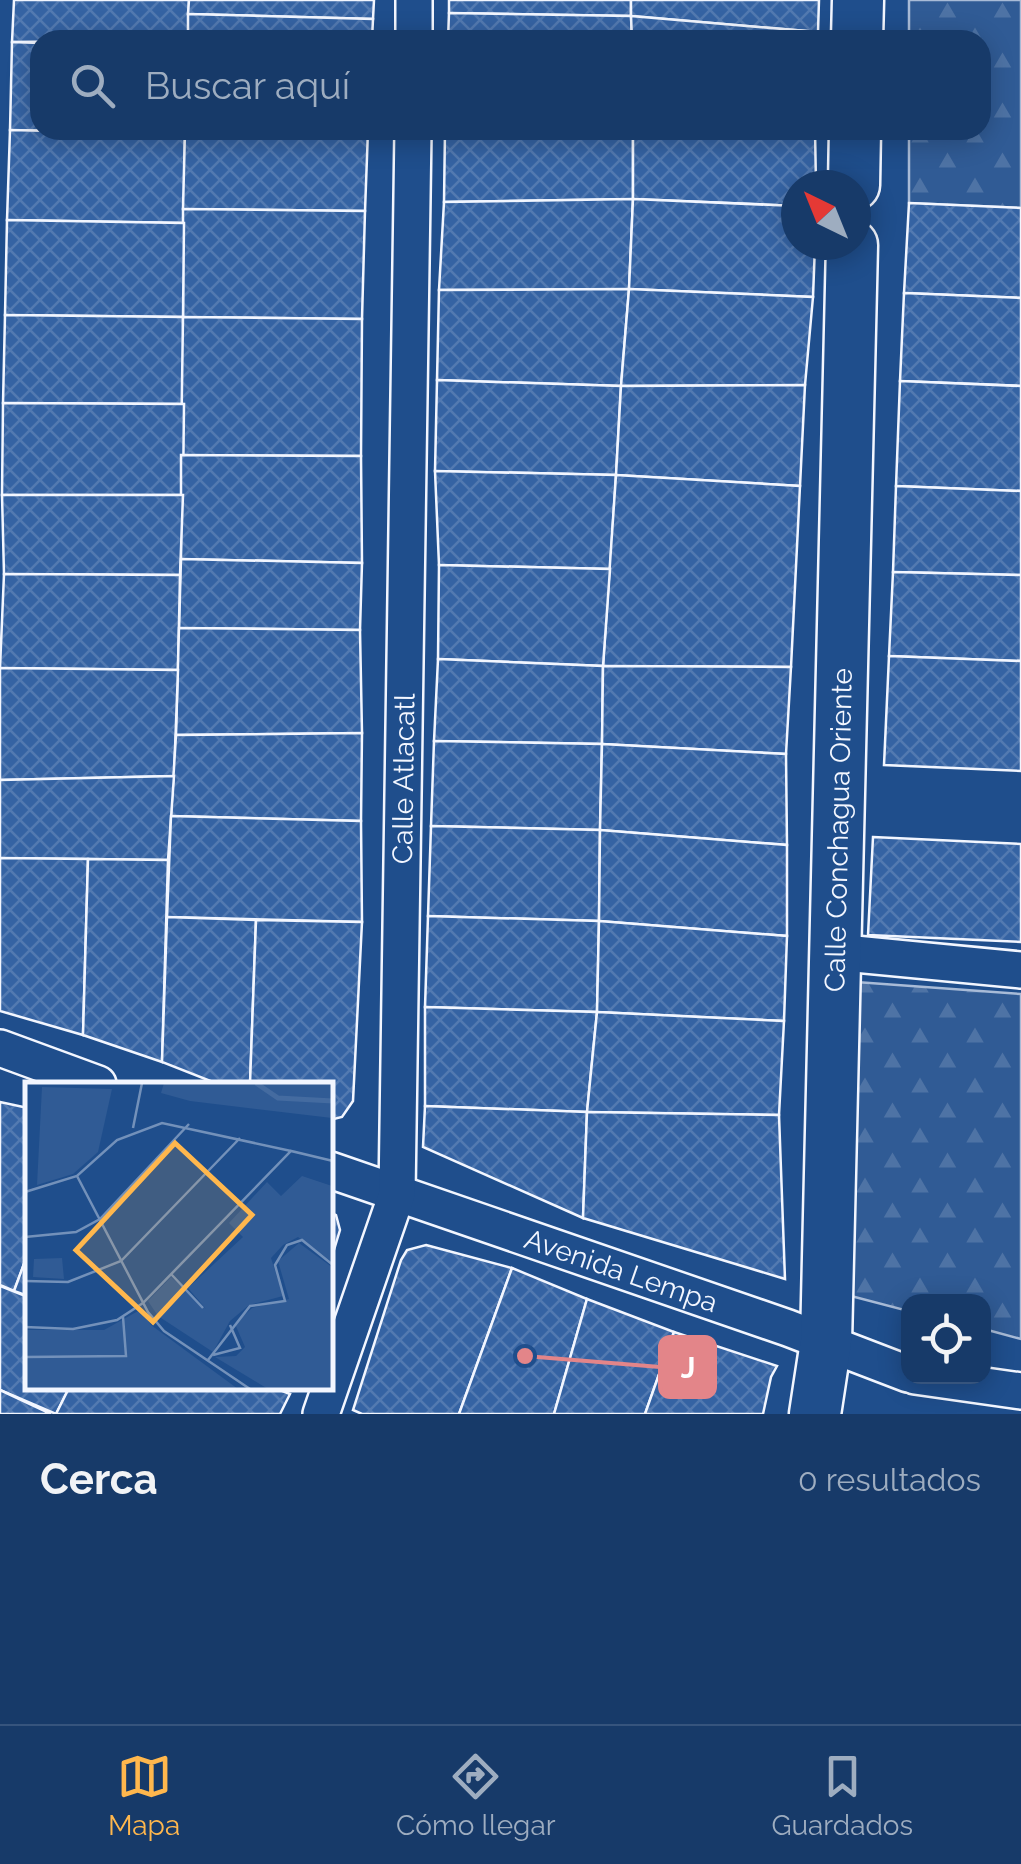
<!DOCTYPE html>
<html lang="es">
<head>
<meta charset="utf-8">
<style>
	body { margin:0; font-family:Raleway,sans-serif; background:#20416f; color:#f1f3f6 }
	.controls { position:absolute; right:30px; bottom:30px; display:grid; overflow:hidden; border-radius:20px; box-shadow:0 5px 25px #0003 }
	.controls button { width:90px; height:90px; display:grid; place-items:center; padding:0; border:0; border-bottom:2px solid #36547d; background:#173a69; color:#f1f3f6; font:50px sans-serif }
	.compass { position:absolute; left:781px; top:170px; width:90px; height:90px; border-radius:50%; background:#173a69; box-shadow:0 5px 25px #0003; rotate:317deg }
	.list { margin:0; padding:0; list-style:none }
	h2 { display:flex; justify-content:space-between; align-items:center; height:130px; margin:0; padding:0 40px; font-size:42px }
	h2 small { font-size:32px; font-weight:400; color:#9eadc0 }
	.icon { flex:none; width:55px; height:55px; fill:none; stroke:currentColor; stroke-width:2; stroke-linecap:round; stroke-linejoin:round }
	.map { position:relative; flex:none; width:1021px; height:1414px; overflow:hidden }
	.search { position:absolute; background:#173a69; box-shadow:0 5px 25px #0003; left:30px; right:30px; top:30px; height:110px; display:flex; align-items:center; gap:25px; box-sizing:border-box; padding:0 35px; border-radius:30px; color:#9eadc0; font-size:38px }
	.sheet { height:310px; background:#173a69 }
	nav { display:flex; justify-content:space-around; align-items:center; box-sizing:border-box; height:140px; border-top:2px solid #36547d; background:#173a69; font-size:28px; color:#9eadc0 }
	nav a { display:grid; justify-items:center; gap:5px }
	nav .on { color:#ffb74d }
	.map>svg:first-child { display:block }
	.forest { fill:url(#forest-firs); stroke:#a8bbd7; stroke-width:2.5 }
	.building { fill:url(#building-cross-hatch); stroke:#f2f6ff; stroke-width:2.5 }
	.lines { fill:none; stroke-linecap:round; stroke-linejoin:round }
	.street-casing { stroke:#f2f6ff; stroke-width:40 }
	.secondary-casing { stroke:#f2f6ff; stroke-width:55 }
	.street { stroke:#1f4e8c; stroke-width:35 }
	.secondary { stroke:#1f4e8c; stroke-width:50 }
	.labels { text-anchor:middle; dominant-baseline:central; stroke-width:8; stroke-linejoin:round; paint-order:stroke }
	.street-label { font-size:28px; fill:#f2f6ff; stroke:#1f4e8c }
	.inset-river { fill:none; stroke:#446ba0; stroke-width:5 }
	.inset-road { fill:none; stroke:#7391ba; stroke-width:2.5 }
	.view { fill:#ffb74d; fill-opacity:0.15; stroke:#ffb74d; stroke-width:5 }
	.inset-edge { fill:none; stroke:#f2f6ff; stroke-width:5 }
	.leader { fill:none; stroke:#e38589; stroke-width:4 }
	.callout-dot { fill:#e38589; stroke:#1f4e8c; stroke-width:4 }
	.callout { fill:#e38589; stroke:#e38589; stroke-width:4 }
	.callout-label { font-size:30px; text-anchor:middle; font-weight:bold; fill:#fff }
</style>
</head>
<body>
<div class="map">
<svg width="1021" height="1414" viewBox="0 0 1021 1414">
	<defs>
		<pattern id="forest-firs" width="22" height="20" patternUnits="userSpaceOnUse" patternTransform="scale(2.5)"><rect width="22" height="20" fill="#305b95"/><path d="M5 1l3.5 6h-7zM16 11l3.5 6h-7z" fill="#4e73a5"/></pattern>
		<pattern id="building-cross-hatch" width="8" height="8" patternUnits="userSpaceOnUse" patternTransform="scale(2.5)"><rect width="8" height="8" fill="#3563a3"/><path d="M0 0l8 8M0 8l8-8" fill="none" stroke="#537ab1"/></pattern>
	</defs>
	<rect width="100%" height="100%" fill="#1f4e8c"/>
	<!-- forest -->
	<g class="forest">
		<polygon points="909,0 1021,0 1021,208 909,203 909,130 981,130 981,40 909,40"/>
		<polygon points="856,982 1021,994 1021,1339 984,1329 984,1302 908,1302 908,1311 851,1296"/>
	</g>
	<!-- building -->
	<g class="building">
		<polygon points="14,0 189,0 188,40 12,42"/>
		<polygon points="189,0 374,0 373,19 188,14"/>
		<polygon points="449,0 631,0 631,16 449,13"/>
		<polygon points="631,0 819,0 818,32 631,16"/>
		<polygon points="449,13 631,16 632,40 448,40"/>
		<polygon points="188,14 373,19 372,40 188,40"/>
		<polygon points="631,16 818,32 818,40 632,40"/>
		<polygon points="12,42 40,43 40,130 185,130 185,134 10,130"/>
		<polygon points="10,130 185,134 184,223 7,220"/>
		<polygon points="185,130 368,130 365,211 183,209"/>
		<polygon points="445,130 633,130 633,199 444,202"/>
		<polygon points="633,130 815,130 816,185 796,185 796,206 633,199"/>
		<polygon points="633,199 629,289 439,290 444,202"/>
		<polygon points="633,199 796,206 796,245 815,245 813,297 629,289"/>
		<polygon points="909,203 1021,208 1021,298 904,293"/>
		<polygon points="183,209 365,211 362,319 183,317"/>
		<polygon points="7,220 184,223 183,317 5,315"/>
		<polygon points="629,289 621,386 437,380 439,290"/>
		<polygon points="629,289 813,297 805,385 621,386"/>
		<polygon points="904,293 1021,298 1021,386 900,381"/>
		<polygon points="5,315 183,317 184,404 3,403"/>
		<polygon points="183,317 362,319 361,456 181,455"/>
		<polygon points="437,380 621,386 616,475 435,471"/>
		<polygon points="900,381 1021,386 1021,491 896,486"/>
		<polygon points="805,385 800,486 616,475 621,386"/>
		<polygon points="3,403 184,404 183,495 2,495"/>
		<polygon points="181,455 361,456 362,563 181,559"/>
		<polygon points="435,471 616,475 610,569 439,565"/>
		<polygon points="616,475 800,486 791,667 603,666"/>
		<polygon points="896,486 1021,491 1021,575 893,572"/>
		<polygon points="2,495 183,495 180,575 4,574"/>
		<polygon points="181,559 362,563 360,630 179,628"/>
		<polygon points="439,565 610,569 603,666 438,659"/>
		<polygon points="893,572 1021,575 1021,661 889,656"/>
		<polygon points="4,574 180,575 178,670 0,668"/>
		<polygon points="179,628 360,630 362,733 176,735"/>
		<polygon points="889,656 1021,661 1021,771 884,765"/>
		<polygon points="438,659 603,666 602,744 434,741"/>
		<polygon points="603,666 791,667 786,754 602,744"/>
		<polygon points="0,668 178,670 174,776 0,780"/>
		<polygon points="362,733 361,821 171,816 176,735"/>
		<polygon points="434,741 602,744 600,830 431,826"/>
		<polygon points="602,744 786,754 787,845 600,830"/>
		<polygon points="174,776 168,860 0,858 0,780"/>
		<polygon points="171,816 361,821 362,922 167,917"/>
		<polygon points="431,826 600,830 599,921 428,916"/>
		<polygon points="600,830 787,845 787,936 599,921"/>
		<polygon points="873,837 1021,844 1021,942 868,935"/>
		<polygon points="0,858 88,859 83,1035 0,1011"/>
		<polygon points="88,859 168,860 162,1062 83,1035"/>
		<polygon points="428,916 599,921 597,1012 425,1007"/>
		<polygon points="167,917 256,920 250,1084 218,1084 162,1062"/>
		<polygon points="256,920 362,922 353,1101 342,1117 330,1120 330,1084 250,1084"/>
		<polygon points="599,921 787,936 784,1021 597,1012"/>
		<polygon points="425,1007 597,1012 587,1112 425,1106"/>
		<polygon points="597,1012 784,1021 779,1115 587,1112"/>
		<polygon points="0,1102 28,1108 28,1253 14,1291 0,1285"/>
		<polygon points="425,1106 587,1112 583,1218 423,1147"/>
		<polygon points="587,1112 779,1115 785,1279 583,1218"/>
		<polygon points="330,1212 336,1215 340,1230 330,1263"/>
		<polygon points="426,1245 512,1268 459,1414 362,1414 353,1410 401,1260 407,1250"/>
		<polygon points="28,1253 28,1296 14,1291"/>
		<polygon points="512,1268 587,1299 554,1414 459,1414"/>
		<polygon points="0,1286 28,1297 28,1386 70,1386 56,1414 0,1390"/>
		<polygon points="587,1299 674,1332 645,1414 554,1414"/>
		<polygon points="674,1332 777,1366 771,1377 763,1414 645,1414"/>
		<polygon points="70,1386 270,1386 290,1394 280,1414 56,1414"/>
		<polygon points="0,1390 51,1414 0,1414"/>
	</g>
	<g class="lines">
		<!-- street casing -->
		<g class="street-casing">
			<g id="street">
				<polyline points="414,40 414,0"/>
				<polyline points="834,952 1021,970"/>
				<polyline points="0,1048 98,1084"/>
				<path id="s1" d="M330,1170L788,1328L908,1374"/>
				<polyline points="915,1376 1021,1391"/>
				<path id="s2" d="M321,1414L397,1194L413,130"/>
			</g>
		</g>
		<!-- secondary casing -->
		<g class="secondary-casing">
			<g id="secondary">
				<polyline points="857,40 858,0"/>
				<polyline points="854,185 855,130"/>
				<path id="s3" d="M815,1414L826,1342L852,245"/>
			</g>
		</g>
		<!-- street -->
		<use href="#street" class="street"/>
		<!-- secondary -->
		<use href="#secondary" class="secondary"/>
	</g>
	<g class="labels">
		<!-- street labels -->
		<g class="street-label">
			<text stroke="none"><textPath href="#s2" startOffset="648">Calle Atlacatl</textPath></text>
			<text stroke="none"><textPath href="#s3" startOffset="585">Calle Conchagua Oriente</textPath></text>
			<text stroke="none"><textPath href="#s1" startOffset="308">Avenida Lempa</textPath></text>
		</g>
	</g>
	<!-- overview -->
	<g transform="translate(25 1082)">
		<rect width="308" height="308" fill="#1f4e8c"/>
		<path d="M37,176L39,197L8,195L9,177Z" fill="#305b95"/>
		<path d="M139,1L307,2V36L165,19L136,11ZM277,94L307,104V180L273,155L258,163L246,176L258,214L224,223L205,239L188,270L133,234L123,219L146,195L181,227L163,206L218,155L204,141L242,100L256,114ZM274,161L307,185V307H243L190,275L211,274L220,265L210,242L227,226L264,217L253,179ZM115,228L126,243L213,307H0V248H79Z" fill="#305b95"/>
		<path d="M17,5L87,7L73,70L48,92L12,103Z" fill="#305b95"/>
		<path class="inset-river" d="M231,1L253,16L308,19"/>
		<path class="inset-road" d="M108,46L117,1M52,94L123,230L139,249L225,307M0,110L52,94L92,58L137,41L266,69M0,155L51,150L75,137L164,42M146,192L178,226M0,199L43,200L96,179L215,56M0,245L48,247L92,238L118,221L266,69L308,79M188,273L215,266L205,243M0,275L101,274L98,235M183,278L225,224L260,219L250,183L262,163L277,158L308,183"/>
		<path class="view" d="M150,61L227,133L128,240L51,168Z"/>
		<rect width="308" height="308" class="inset-edge"/>
	</g>
	<!-- callouts -->
	<path class="leader" d="M525 1356L660 1367"/>
	<circle class="callout-dot" cx="525" cy="1356" r="10"/>
	<rect class="callout" x="660" y="1337" width="55" height="60" rx="10"/>
	<g class="callout-label">
		<text x="688" y="1378">J</text>
	</g>
</svg>
<div class="controls">
<button><svg class="icon" aria-label="locate" viewBox="0 0 24 24"><circle cx="12" cy="12" r="6"/><path d="M12 2v4M12 18v4M2 12h4M18 12h4"/></svg></button>
</div>
<svg class="compass" viewBox="-18 -18 36 36"><path d="M0-13l5 13h-10z" fill="#e53935"/><path d="M0 13l5-13h-10z" fill="#9eadc0"/></svg>
<div class="search"><svg class="icon" aria-label="search" viewBox="0 0 24 24"><circle cx="10" cy="10" r="6"/><path d="M15 15l6 6"/></svg>Buscar aquí</div>
</div>
<section class="sheet">
<h2>Cerca<small>0 resultados</small></h2>
<ul class="list">
</ul>
</section>
<nav>
<a class="on"><svg class="icon" aria-label="map" viewBox="0 0 24 24"><path d="M3 6l6-2 6 2 6-2v14l-6 2-6-2-6 2zM9 4v14M15 6v14"/></svg>Mapa</a>
<a><svg class="icon" aria-label="directions" viewBox="0 0 24 24"><path d="M12 3l9 9-9 9-9-9zM9 14v-3h6M13 9l2 2-2 2"/></svg>Cómo llegar</a>
<a><svg class="icon" aria-label="saved" viewBox="0 0 24 24"><path d="M7 4h10v16l-5-4-5 4z"/></svg>Guardados</a>
</nav>
</body>
</html>
